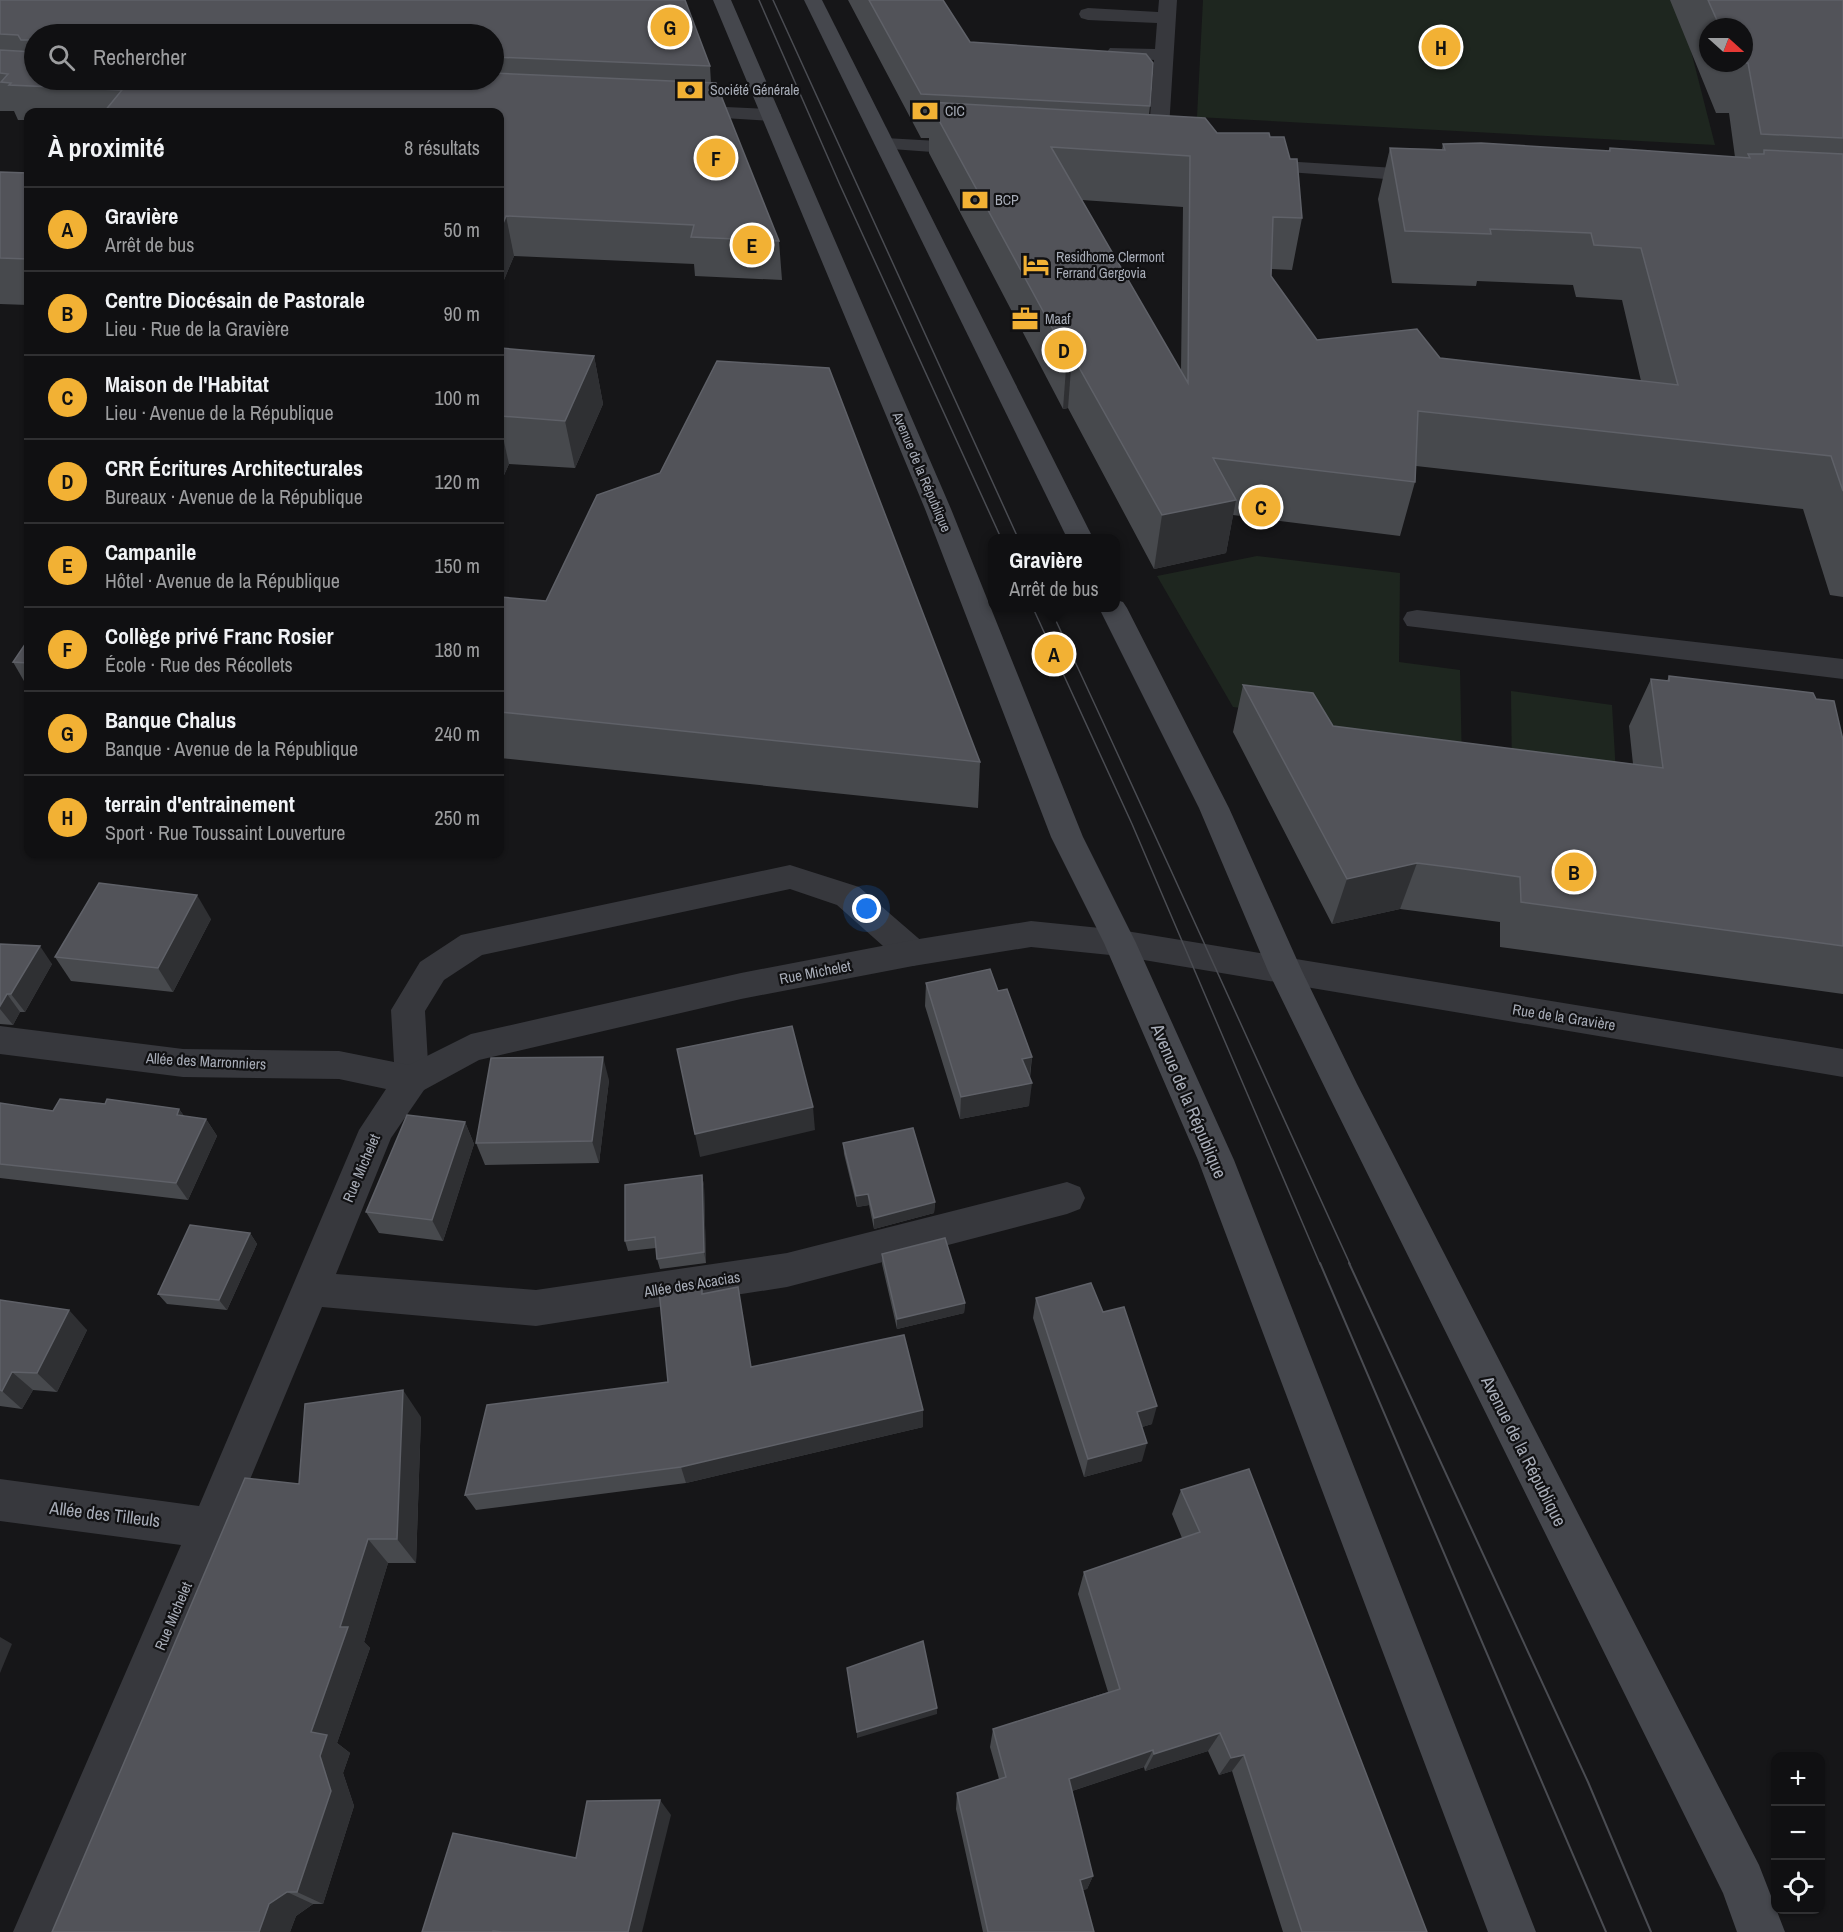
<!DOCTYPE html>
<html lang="fr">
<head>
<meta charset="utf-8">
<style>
	body { margin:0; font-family:"Archivo Narrow",sans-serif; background:#19191b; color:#f1f3f6 }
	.controls { position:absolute; right:18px; bottom:18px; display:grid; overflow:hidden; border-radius:12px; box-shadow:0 2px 4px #0004 }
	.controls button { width:54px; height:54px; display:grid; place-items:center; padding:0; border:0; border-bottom:2px solid #303032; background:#101012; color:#f1f3f6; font:30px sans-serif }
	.compass { position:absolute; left:1699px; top:18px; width:54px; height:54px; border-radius:50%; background:#101012; box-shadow:0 2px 4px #0004; rotate:111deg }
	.you { position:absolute; left:867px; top:909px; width:21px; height:21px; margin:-15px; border:4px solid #fff; border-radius:50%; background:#1a73e8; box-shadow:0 0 0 9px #1a73e833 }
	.badge { display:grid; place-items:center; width:39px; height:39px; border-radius:50%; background:#f2b134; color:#111; font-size:20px; font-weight:700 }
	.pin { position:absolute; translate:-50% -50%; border:3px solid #fff; box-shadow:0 2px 6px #0006 }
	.popup { position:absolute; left:988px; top:534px; width:132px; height:78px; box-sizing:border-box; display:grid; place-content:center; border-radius:12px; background:#101012; filter:drop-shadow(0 2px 4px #0005); font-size:20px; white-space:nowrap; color:#9c9d9f }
	.popup b { font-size:22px; color:#f1f3f6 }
	.popup::after { content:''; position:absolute; left:50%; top:100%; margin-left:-12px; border:12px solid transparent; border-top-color:#101012 }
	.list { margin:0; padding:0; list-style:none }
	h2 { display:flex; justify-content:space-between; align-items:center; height:78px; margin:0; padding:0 24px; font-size:26px }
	h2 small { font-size:20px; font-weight:400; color:#9c9d9f }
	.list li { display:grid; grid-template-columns:39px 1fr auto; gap:18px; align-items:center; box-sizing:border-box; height:84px; padding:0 24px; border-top:2px solid #303032 }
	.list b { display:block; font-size:22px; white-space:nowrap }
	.list p { margin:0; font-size:20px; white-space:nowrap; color:#9c9d9f }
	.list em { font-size:20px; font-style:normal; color:#9c9d9f }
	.icon { flex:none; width:33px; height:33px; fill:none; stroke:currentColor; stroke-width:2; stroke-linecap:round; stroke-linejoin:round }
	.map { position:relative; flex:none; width:1843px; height:1932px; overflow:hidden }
	.search { position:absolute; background:#101012; box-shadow:0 2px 4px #0004; left:24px; top:24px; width:480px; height:66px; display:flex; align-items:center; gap:15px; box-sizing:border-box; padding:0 21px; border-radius:33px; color:#9c9d9f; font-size:22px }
	.panel { position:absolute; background:#101012; box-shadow:0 2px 4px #0004; left:24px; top:108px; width:480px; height:750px; border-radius:12px }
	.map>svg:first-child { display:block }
	.green { fill:#1e261f }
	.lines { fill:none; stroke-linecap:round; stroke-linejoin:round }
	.lane { fill:#37383d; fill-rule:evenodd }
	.street { fill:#37383d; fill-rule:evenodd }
	.secondary { fill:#45474d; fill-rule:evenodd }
	.tram-far1 { stroke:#4a4c52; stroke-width:1.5 }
	.tram { stroke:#4a4c52; stroke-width:2 }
	.wall { fill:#47494d; fill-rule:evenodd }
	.shaded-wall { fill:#2f3033 }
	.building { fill:#525359; stroke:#5f6168; stroke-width:1.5; fill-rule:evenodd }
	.labels { text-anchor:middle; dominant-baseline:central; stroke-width:4.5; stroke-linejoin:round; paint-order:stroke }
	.far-poi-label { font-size:14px; fill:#a8adb8; stroke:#111113; text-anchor:start }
	.far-street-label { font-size:14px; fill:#a8adb8; stroke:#111113 }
	.street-label { font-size:15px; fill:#a8adb8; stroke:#111113 }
	.near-street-label { font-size:18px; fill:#a8adb8; stroke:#111113 }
</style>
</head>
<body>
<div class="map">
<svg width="1843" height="1932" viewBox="0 0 1843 1932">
	<rect width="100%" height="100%" fill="#161618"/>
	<!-- green -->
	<g class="green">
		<polygon points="1203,0 1678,0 1715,145 1197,117"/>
		<polygon points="1257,556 1400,573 1399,662 1460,670 1462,765 1327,748 1315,717 1233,707 1157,576"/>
		<polygon points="1511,691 1612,705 1617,791 1512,776"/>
	</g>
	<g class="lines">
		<!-- lane -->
		<g class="lane">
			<polygon points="1159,0 1177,0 1167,160 1164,164 1157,166 1150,164 1147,160 1154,60 1110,56 1107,52 1110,48 1155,49 1157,23 1088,20 1081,18 1079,14 1081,10 1088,8 1158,12"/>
			<polygon points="1417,610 1843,659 1843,679 1407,626 1403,619 1407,612"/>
			<polygon points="790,865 859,887 925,944 929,953 925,962 913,966 901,962 837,905 790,889 482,955 444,980 425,1011 429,1080 424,1090 412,1095 400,1090 395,1080 391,1010 420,962 461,935"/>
		</g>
		<!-- street -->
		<g class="street">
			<polygon points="682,105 771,109 778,111 781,115 778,119 771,121 675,115 672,111 675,107"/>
			<polygon points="885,138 973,143 980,145 983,149 980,153 973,155 878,148 875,144 878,140"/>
			<polygon points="1252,159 1428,170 1435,172 1438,176 1435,180 1428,182 1245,169 1242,165 1245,161"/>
			<polygon points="1031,921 1120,930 1843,1049 1843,1077 1120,956 1031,947 913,966 741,999 479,1060 424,1090 391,1138 336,1274 536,1290 787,1253 1067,1182 1080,1187 1085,1198 1080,1209 1067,1214 787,1287 536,1326 322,1307 61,1932 13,1932 181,1545 0,1521 0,1479 199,1506 359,1130 386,1089 339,1079 183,1077 0,1054 0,1026 183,1049 339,1051 409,1065 471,1034 741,973 913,940"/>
		</g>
		<!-- secondary -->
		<g class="secondary">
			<polygon points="713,0 731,0 951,509 1083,837 1136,943 1234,1160 1536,1932 1488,1932 1198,1160 1104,943 1051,837 925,509"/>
			<polygon points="804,0 822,0 1093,538 1067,538"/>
			<polygon points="1116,600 1123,602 1127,608 1229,808 1302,971 1357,1084 1759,1865 1785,1932 1737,1932 1723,1893 1328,1094 1268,971 1199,808 1099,608 1116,608"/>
		</g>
		<!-- tram-far1 -->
		<g class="tram-far1">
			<polyline points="759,0 840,185 1001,538"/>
			<polyline points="773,0 1018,538"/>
			<polyline points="1033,608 1132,824 1320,1264"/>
			<path d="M1050,608C1152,826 1250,1045 1350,1264"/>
		</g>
		<!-- tram -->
		<g class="tram">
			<polyline points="1320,1263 1606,1932"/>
			<polyline points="1349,1263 1588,1782 1651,1932"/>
		</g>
	</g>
	<!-- wall -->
	<g class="wall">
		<path d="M0,0H685L710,66L711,83H716L779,241L782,280L695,276L694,264L514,256L501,287H500V112H28V123H26L25,120H18L14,111H0ZM34,34H494V80H34Z"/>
		<path d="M848,0H943L970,42L1150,106L1149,115L1217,133L1270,137L1302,218L1292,270L1271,269V276L1317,340L1440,358L1641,381L1622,300L1576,297L1573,285L1477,281L1476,286L1392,283L1378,199L1390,148L1442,149L1443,144L1608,151L1610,148L1735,157L1729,113H1716L1670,0H1843V599V597L1830,595L1803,509L1416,466L1415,482L1400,536L1233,515L1226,553L1154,569L1068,408L1063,409L929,153V138H921ZM1708,27H1744V63H1708ZM1082,200L1183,207L1181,371Z"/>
		<polygon points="0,172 28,173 28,305 0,304"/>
		<polygon points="500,348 594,356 603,404 575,468 509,464 500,484"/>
		<polygon points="500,597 980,762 978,808 500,758"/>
		<polygon points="28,640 28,688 13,662"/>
		<polygon points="1669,676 1816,699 1843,740 1843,994 1500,947 1500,922 1400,909 1332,924 1233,732 1243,685 1333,726 1633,764 1629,726 1651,679 1667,681"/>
		<polygon points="211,919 173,992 71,981 55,957"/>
		<polygon points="0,944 52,964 25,1012 20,1012 13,1025 0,1024"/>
		<polygon points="926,983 998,991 1032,1057 1030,1078 1029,1106 960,1119 925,1006"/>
		<polygon points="609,1080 599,1163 485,1165 476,1143"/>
		<polygon points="0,1103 53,1111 105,1104 179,1109 184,1116 206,1119 217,1136 188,1200 0,1178"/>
		<polygon points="465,1122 474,1144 443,1241 379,1233 366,1212"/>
		<polygon points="843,1143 935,1202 934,1213 874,1229 869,1205 857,1207 844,1154"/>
		<polygon points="702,1175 704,1186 706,1263 660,1269 657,1259 656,1248 628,1251 625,1241"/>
		<polygon points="250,1233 257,1244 227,1310 167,1304 158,1294"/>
		<polygon points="882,1254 965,1303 964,1313 897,1329 882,1264"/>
		<polygon points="738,1287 751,1367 923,1410 923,1427 686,1483 476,1510 465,1495 668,1382 705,1294"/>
		<polygon points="1036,1298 1103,1312 1152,1424 1142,1427 1142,1461 1084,1477 1033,1318"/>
		<polygon points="0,1300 87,1330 57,1392 33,1390 22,1409 0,1406"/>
		<polygon points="421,1417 416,1563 388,1563 364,1642 370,1648 337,1743 350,1753 343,1773 354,1806 323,1904 313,1904 296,1916 290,1932 52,1932 299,1484"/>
		<polygon points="1181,1490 1427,1932 1283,1932 1232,1771 1219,1775 1208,1751 1145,1771 1144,1767 1072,1791 1093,1876 1087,1889 1082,1890 1094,1932 983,1932 956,1809 957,1793 999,1779 990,1747 993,1729 1108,1692 1078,1594 1084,1572 1182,1538 1172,1514"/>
	</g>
	<!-- shaded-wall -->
	<g class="shaded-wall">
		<polygon points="506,216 514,256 501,287 500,282 500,231"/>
		<polygon points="1067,355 1072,355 1068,408 1063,409"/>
		<polygon points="594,356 603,404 575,468 565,421"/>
		<polygon points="500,424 509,464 500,484"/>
		<polygon points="1236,500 1226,553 1154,569 1162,515"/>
		<polygon points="1417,863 1400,909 1332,924 1347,879"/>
		<polygon points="197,895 211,919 173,992 158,968"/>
		<polygon points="40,946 52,964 25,1012 11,994"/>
		<polygon points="7,994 20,1012 13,1025 0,1009 0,1006"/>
		<polygon points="603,1057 609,1080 599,1163 592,1141"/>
		<polygon points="1032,1057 1029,1080 1022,1059"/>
		<polygon points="1032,1083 1029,1106 960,1119 961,1097"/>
		<polygon points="813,1107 815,1130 700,1157 695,1134"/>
		<polygon points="179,1109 191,1126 177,1115"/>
		<polygon points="206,1119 217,1136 188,1200 176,1183"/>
		<polygon points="465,1122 474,1144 443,1241 432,1220"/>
		<polygon points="702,1175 704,1186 706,1263 704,1252"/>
		<polygon points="868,1194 869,1205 857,1207 856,1196"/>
		<polygon points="935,1202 934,1213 874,1229 874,1218"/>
		<polygon points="250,1233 257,1244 227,1310 219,1300"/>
		<polygon points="965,1303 964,1313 897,1329 897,1319"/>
		<polygon points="69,1310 87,1330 57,1392 37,1373"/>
		<polygon points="12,1372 33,1390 22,1409 2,1391"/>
		<polygon points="403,1390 421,1417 416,1563 397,1539"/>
		<polygon points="1157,1406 1152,1424 1132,1430 1137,1412"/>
		<polygon points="923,1410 923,1427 686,1483 681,1467"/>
		<polygon points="1147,1443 1142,1461 1084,1477 1088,1459"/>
		<polygon points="368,1539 388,1563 364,1642 370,1648 337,1743 350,1753 343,1773 354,1806 323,1904 297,1892 311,1732 340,1627"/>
		<polygon points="0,1637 12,1644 0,1673"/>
		<polygon points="937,1708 937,1714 857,1738 857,1732"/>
		<polygon points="1220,1733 1208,1751 1145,1771 1154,1754"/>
		<polygon points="1153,1750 1144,1767 1063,1794 1069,1779"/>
		<polygon points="1244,1755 1232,1771 1219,1775 1231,1758"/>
		<polygon points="660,1800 671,1815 642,1932 628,1932"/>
		<polygon points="1093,1876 1087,1889 1073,1892 1080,1880"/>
		<polygon points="287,1892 313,1904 296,1916 290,1932 259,1932 269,1904"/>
	</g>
	<!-- building -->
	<g class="building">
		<polygon points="0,0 685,0 710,66 494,57 494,34 34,34 34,40 21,40 18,35 0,34"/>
		<polygon points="869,0 943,0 970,42 1146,54 1153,63 1150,106 921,94"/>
		<polygon points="1708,0 1843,0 1843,138 1761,134 1748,63 1744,63 1744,27 1720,27"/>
		<polygon points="0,50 34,52 34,80 494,80 494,73 716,83 779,241 691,237 694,225 506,216 500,231 500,112 104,112 122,90 9,85 11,83 1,82 8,74 0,73"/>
		<path d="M929,102L1205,118L1217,133H1269L1270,137H1284L1290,159H1297L1302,218L1273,217L1271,276L1317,340L1417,329L1440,358L1678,385L1641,248L1594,245L1591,233L1490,229L1491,234L1405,231L1390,148L1445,150L1443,144L1481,143L1610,151V148L1750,158L1748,154H1764V150L1843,154V491L1831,456L1418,411L1415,482L1213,458L1236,500L1162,515L1072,355H1067ZM1051,147L1190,156L1188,383Z"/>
		<polygon points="0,172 28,173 28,259 0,258"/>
		<polygon points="500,348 594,356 565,421 500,416"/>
		<polygon points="717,361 829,368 980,762 500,712 500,597 546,601 597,495 660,473"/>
		<polygon points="28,640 28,663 13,662"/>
		<polygon points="1669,676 1813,693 1816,699 1834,701 1843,740 1843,946 1521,902 1520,877 1464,869 1417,863 1347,879 1243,685 1313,693 1333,726 1663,768 1651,679 1669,681"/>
		<polygon points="99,883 197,895 158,968 55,957"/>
		<polygon points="0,944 40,946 11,994 7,994 0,1006"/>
		<polygon points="990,969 998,991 1007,989 1032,1057 1022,1059 1032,1083 961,1097 926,983"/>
		<polygon points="792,1026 813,1107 695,1134 677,1049"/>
		<polygon points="603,1057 592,1141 476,1143 491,1058"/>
		<polygon points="60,1099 105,1104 107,1099 179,1109 177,1115 206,1119 176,1183 0,1164 0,1103 53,1111"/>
		<polygon points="407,1115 465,1122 432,1220 366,1212"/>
		<polygon points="913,1128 935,1202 874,1218 868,1194 856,1196 843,1143"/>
		<polygon points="702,1175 704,1252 657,1259 655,1237 625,1241 625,1185"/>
		<polygon points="190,1225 250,1233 219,1300 158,1294"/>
		<polygon points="945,1238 965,1303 897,1319 882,1254"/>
		<polygon points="702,1283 702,1294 738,1287 751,1367 904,1335 923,1410 681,1467 465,1495 487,1405 668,1382 659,1290"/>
		<polygon points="1091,1283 1103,1312 1124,1307 1157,1406 1137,1412 1147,1443 1088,1459 1036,1298"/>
		<polygon points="0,1300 69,1310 37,1373 12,1372 2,1391 0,1390"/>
		<polygon points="403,1390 397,1539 368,1539 340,1627 348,1627 311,1732 327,1735 320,1756 331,1791 297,1892 287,1892 269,1904 259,1932 52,1932 245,1478 299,1484 305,1404"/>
		<polygon points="1249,1469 1427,1932 1302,1932 1244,1755 1231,1758 1220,1733 1154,1754 1153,1750 1069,1779 1093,1876 1080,1880 1094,1932 988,1932 957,1793 1006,1777 993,1729 1120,1689 1084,1572 1200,1532 1181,1490"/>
		<polygon points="923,1641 937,1708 857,1732 847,1668"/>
		<polygon points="660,1800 628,1932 503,1932 493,1931 492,1932 422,1932 453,1833 576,1858 587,1801"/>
	</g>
	<!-- icons -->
	<defs>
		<g id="bank-bare" transform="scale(2.07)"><path d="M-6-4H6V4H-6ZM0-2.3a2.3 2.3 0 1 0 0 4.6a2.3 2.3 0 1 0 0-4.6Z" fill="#f2b134" stroke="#111113" stroke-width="2.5" paint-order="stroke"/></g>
		<g id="hotel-bare" transform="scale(2.07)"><path d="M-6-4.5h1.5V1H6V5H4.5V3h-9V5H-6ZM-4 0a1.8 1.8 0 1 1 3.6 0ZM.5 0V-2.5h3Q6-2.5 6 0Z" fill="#f2b134" stroke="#111113" stroke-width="2.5" paint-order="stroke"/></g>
		<g id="office-bare" transform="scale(2.07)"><path d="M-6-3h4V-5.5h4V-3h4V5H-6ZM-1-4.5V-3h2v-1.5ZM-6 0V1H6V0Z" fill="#f2b134" stroke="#111113" stroke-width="2.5" paint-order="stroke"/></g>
	</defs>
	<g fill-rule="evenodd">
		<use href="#bank-bare" x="690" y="90"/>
		<use href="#bank-bare" x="925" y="111"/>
		<use href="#bank-bare" x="975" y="200"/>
		<use href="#hotel-bare" x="1036" y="265"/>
		<use href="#office-bare" x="1025" y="319"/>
	</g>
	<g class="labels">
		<!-- far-poi labels -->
		<g class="far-poi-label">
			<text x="710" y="90">Société Générale</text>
			<text x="945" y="111">CIC</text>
			<text x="995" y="200">BCP</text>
			<text x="1056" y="257">Residhome Clermont<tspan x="1056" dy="16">Ferrand Gergovia</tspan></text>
			<text x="1045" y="319">Maaf</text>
		</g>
		<!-- far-street labels -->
		<g class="far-street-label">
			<text transform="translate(922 472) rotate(67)">Avenue de la République</text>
		</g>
		<!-- street labels -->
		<g class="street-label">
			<text transform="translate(815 972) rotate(-11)">Rue Michelet</text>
			<text transform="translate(1564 1017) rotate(9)">Rue de la Gravière</text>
			<text transform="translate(206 1061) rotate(3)">Allée des Marronniers</text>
			<text transform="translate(361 1168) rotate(-67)">Rue Michelet</text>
			<text transform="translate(692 1284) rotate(-9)">Allée des Acacias</text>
			<text transform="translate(173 1616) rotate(-67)">Rue Michelet</text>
		</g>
		<!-- near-street labels -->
		<g class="near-street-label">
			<text transform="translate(1189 1101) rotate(67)">Avenue de la République</text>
			<text transform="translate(1524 1451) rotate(63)">Avenue de la République</text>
			<text transform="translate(105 1514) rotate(7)">Allée des Tilleuls</text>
		</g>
	</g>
</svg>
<div class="controls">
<button>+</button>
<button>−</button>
<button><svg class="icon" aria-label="locate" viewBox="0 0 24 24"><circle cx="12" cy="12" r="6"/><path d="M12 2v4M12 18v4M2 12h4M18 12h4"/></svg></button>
</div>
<svg class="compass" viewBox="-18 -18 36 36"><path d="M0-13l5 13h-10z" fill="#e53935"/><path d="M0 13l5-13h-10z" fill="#9c9d9f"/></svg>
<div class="you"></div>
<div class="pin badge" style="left:1054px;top:654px">A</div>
<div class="popup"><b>Gravière</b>Arrêt de bus</div>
<div class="pin badge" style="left:1574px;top:872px">B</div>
<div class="pin badge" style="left:1261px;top:507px">C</div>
<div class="pin badge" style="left:1064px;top:350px">D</div>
<div class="pin badge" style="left:752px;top:245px">E</div>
<div class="pin badge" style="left:716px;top:158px">F</div>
<div class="pin badge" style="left:670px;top:27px">G</div>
<div class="pin badge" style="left:1441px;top:47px">H</div>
<div class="search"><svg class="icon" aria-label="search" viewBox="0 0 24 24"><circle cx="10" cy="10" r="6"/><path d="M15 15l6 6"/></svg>Rechercher</div>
<section class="panel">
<h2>À proximité<small>8 résultats</small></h2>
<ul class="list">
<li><span class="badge">A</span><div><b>Gravière</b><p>Arrêt de bus</p></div><em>50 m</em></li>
<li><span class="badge">B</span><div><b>Centre Diocésain de Pastorale</b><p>Lieu · Rue de la Gravière</p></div><em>90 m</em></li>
<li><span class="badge">C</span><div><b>Maison de l'Habitat</b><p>Lieu · Avenue de la République</p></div><em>100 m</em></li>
<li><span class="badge">D</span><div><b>CRR Écritures Architecturales</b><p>Bureaux · Avenue de la République</p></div><em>120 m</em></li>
<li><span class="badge">E</span><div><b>Campanile</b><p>Hôtel · Avenue de la République</p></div><em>150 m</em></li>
<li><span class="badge">F</span><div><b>Collège privé Franc Rosier</b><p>École · Rue des Récollets</p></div><em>180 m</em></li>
<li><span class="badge">G</span><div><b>Banque Chalus</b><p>Banque · Avenue de la République</p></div><em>240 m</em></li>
<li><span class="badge">H</span><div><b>terrain d'entrainement</b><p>Sport · Rue Toussaint Louverture</p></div><em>250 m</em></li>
</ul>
</section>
</div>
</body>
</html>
